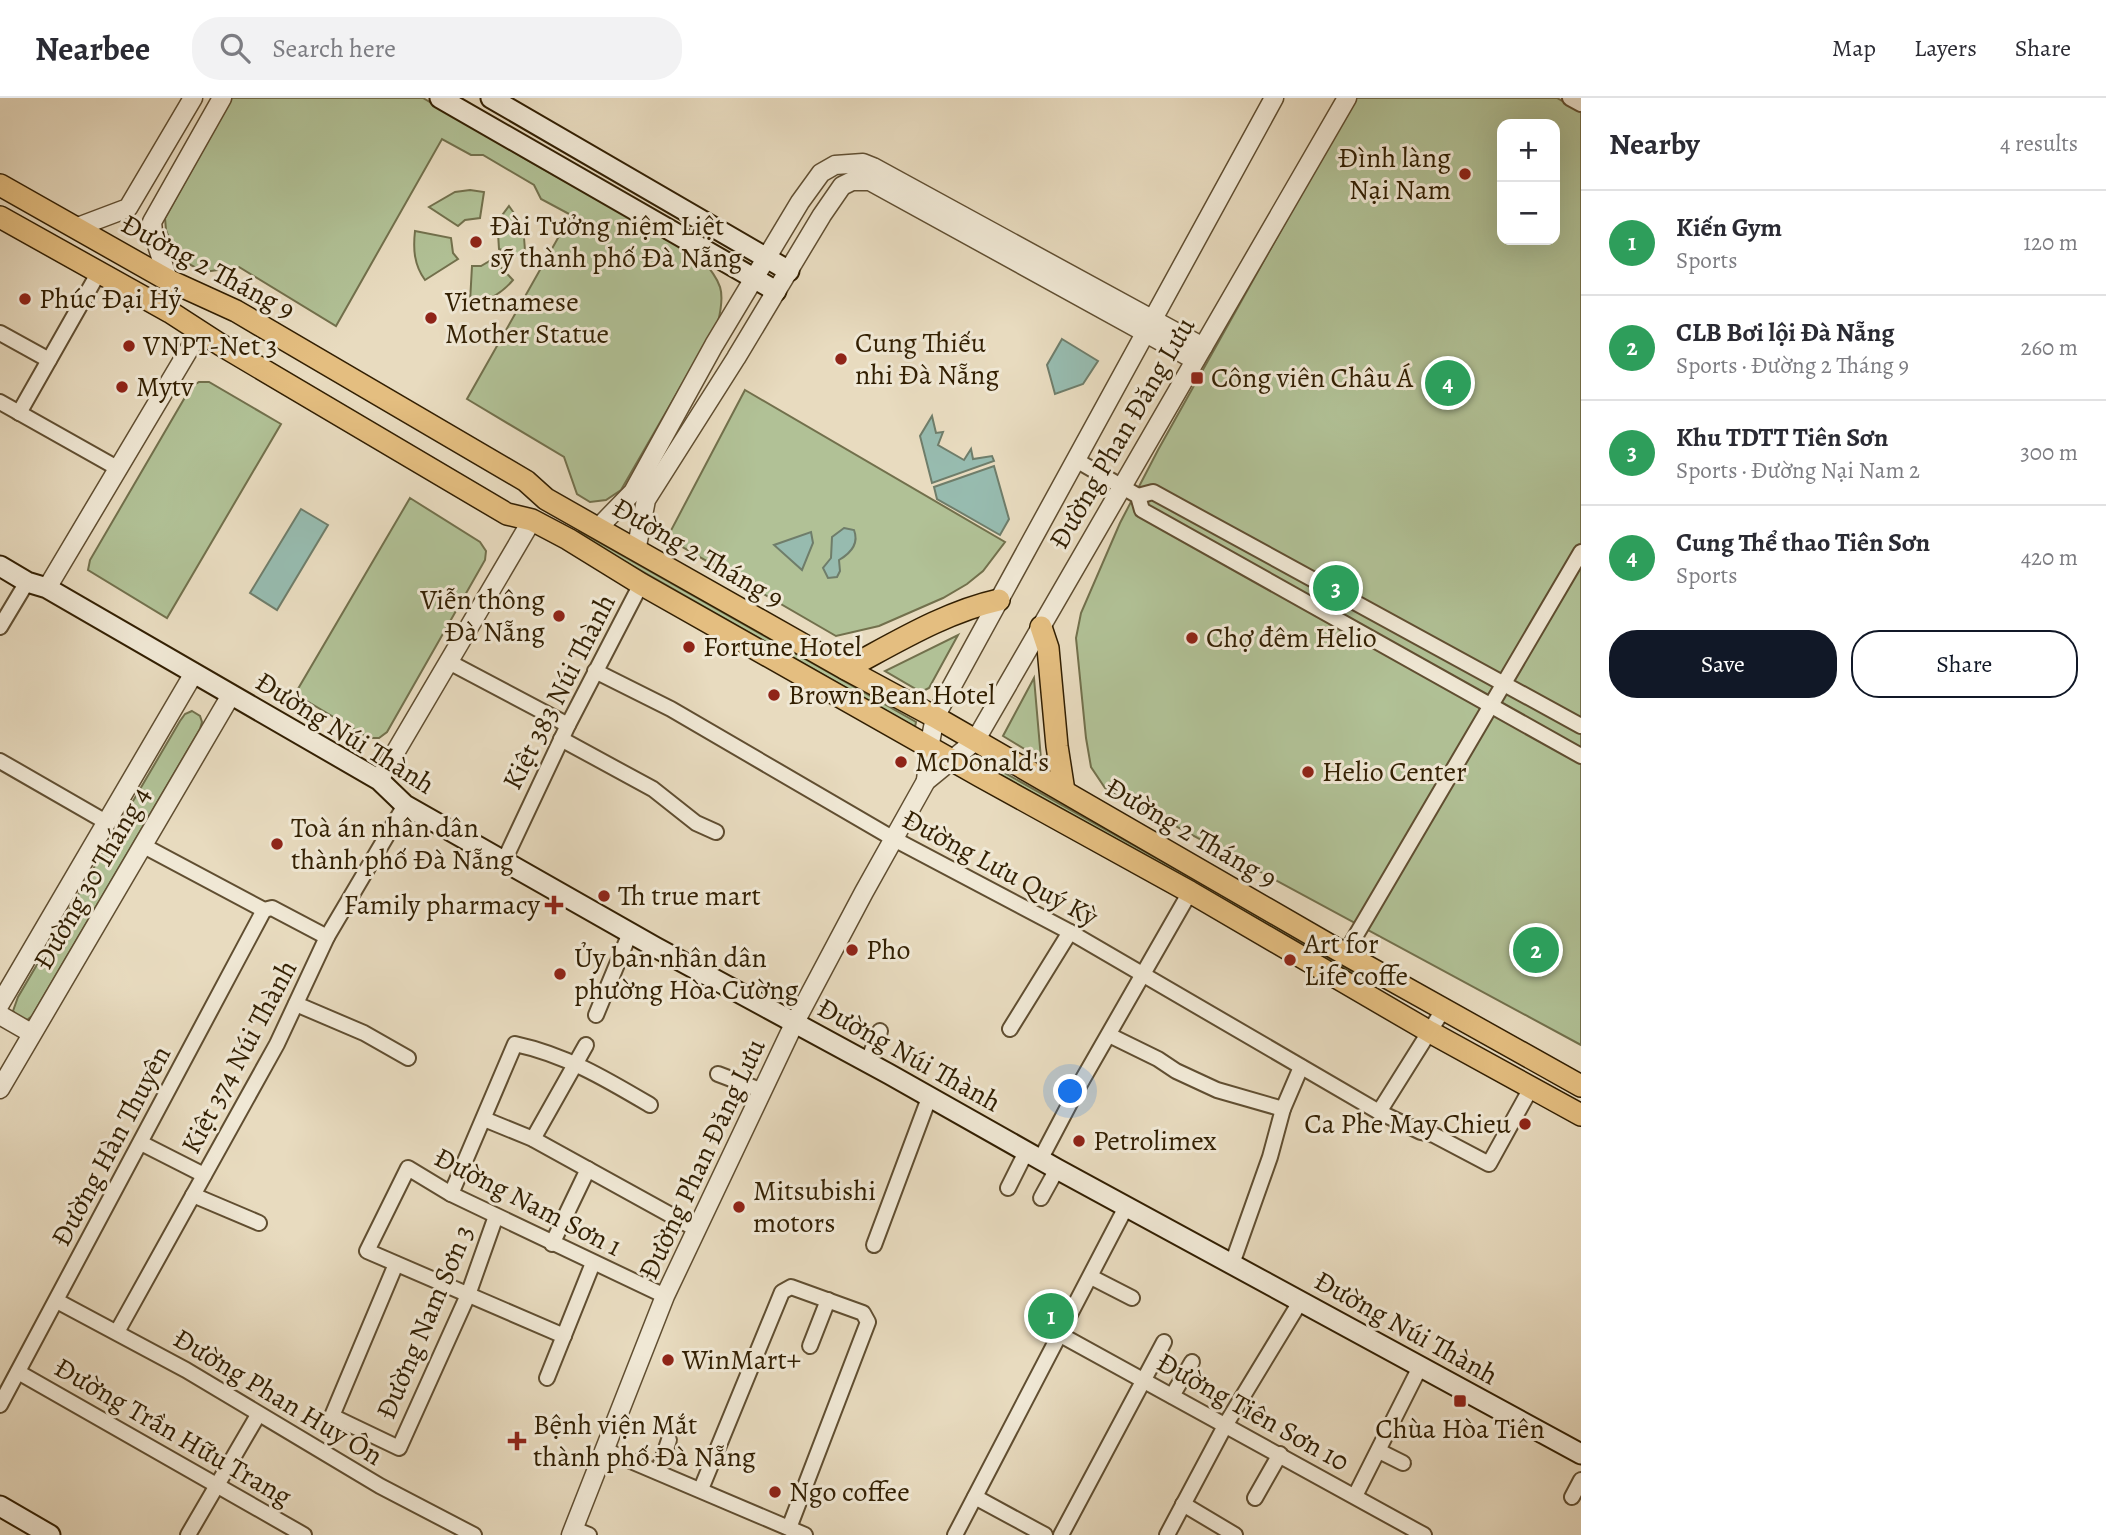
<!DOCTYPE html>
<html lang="en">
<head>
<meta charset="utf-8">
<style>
	body { margin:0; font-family:Alegreya,serif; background:#f2f2f3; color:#2b2b33 }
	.controls { position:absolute; right:21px; top:21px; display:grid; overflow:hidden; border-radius:14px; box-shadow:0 7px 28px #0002 }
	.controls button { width:63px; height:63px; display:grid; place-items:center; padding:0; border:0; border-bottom:2px solid #e1e1e2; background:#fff; color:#2b2b33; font:35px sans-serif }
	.you { position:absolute; left:1071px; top:994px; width:24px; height:24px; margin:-18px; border:5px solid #fff; border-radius:50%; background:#1a73e8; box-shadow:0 0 0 10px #1a73e833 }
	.badge { display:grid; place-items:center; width:46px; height:46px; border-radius:50%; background:#111827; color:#fff; font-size:23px; font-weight:700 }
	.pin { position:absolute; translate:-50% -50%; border:4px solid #fff; box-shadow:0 2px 7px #0006 }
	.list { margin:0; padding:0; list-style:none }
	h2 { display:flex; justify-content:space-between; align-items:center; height:91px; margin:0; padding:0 28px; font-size:30px }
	h2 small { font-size:23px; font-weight:400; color:#7c7c81 }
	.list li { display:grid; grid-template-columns:46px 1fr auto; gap:21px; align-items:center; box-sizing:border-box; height:105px; padding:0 28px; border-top:2px solid #e1e1e2 }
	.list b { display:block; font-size:26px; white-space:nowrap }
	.list p { margin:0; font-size:23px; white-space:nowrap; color:#7c7c81 }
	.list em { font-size:23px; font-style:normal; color:#7c7c81 }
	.actions { display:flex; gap:14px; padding:21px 28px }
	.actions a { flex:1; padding:16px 0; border:2px solid #111827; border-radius:28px; text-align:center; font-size:24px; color:#111827 }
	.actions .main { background:#111827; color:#fff }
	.icon { flex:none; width:38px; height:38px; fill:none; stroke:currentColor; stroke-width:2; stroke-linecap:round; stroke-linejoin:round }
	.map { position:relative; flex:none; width:1581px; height:1437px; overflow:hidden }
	header { display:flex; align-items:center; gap:42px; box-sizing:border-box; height:98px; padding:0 35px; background:#fff; border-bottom:2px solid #e1e1e2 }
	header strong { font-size:33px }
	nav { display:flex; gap:38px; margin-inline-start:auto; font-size:24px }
	.search { width:490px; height:63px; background:#f2f2f3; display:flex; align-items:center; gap:18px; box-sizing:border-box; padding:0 24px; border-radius:28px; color:#7c7c81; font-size:26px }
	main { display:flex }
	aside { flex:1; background:#fff }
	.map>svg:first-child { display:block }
	.green { fill:#b1c196; stroke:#72704c; stroke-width:2; fill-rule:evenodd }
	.water { fill:#97bbaf; stroke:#6f7d6a; stroke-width:2 }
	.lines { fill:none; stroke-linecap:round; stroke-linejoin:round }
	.minor-casing { stroke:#604e31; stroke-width:18 }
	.tertiary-casing { stroke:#604e31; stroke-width:21 }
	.secondary-casing { stroke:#321f02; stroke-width:23 }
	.primary-casing { stroke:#321f02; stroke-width:24 }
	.minor { stroke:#f0e8d5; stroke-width:14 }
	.tertiary { stroke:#f0e8d5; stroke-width:18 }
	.secondary { stroke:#f0e8d5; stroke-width:19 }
	.primary { stroke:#e4be80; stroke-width:21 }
	.poi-dot { fill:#8f2418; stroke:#f0e8d5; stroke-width:2.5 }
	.labels { text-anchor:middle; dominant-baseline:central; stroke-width:6; stroke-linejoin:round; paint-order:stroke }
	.poi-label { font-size:28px; fill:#321f02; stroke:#f0e8d5; text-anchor:start }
	.street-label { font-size:28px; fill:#321f02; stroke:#f0e8d5 }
</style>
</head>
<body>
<header>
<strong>Nearbee</strong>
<div class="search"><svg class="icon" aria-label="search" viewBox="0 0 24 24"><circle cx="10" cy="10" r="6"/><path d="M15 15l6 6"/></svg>Search here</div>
<nav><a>Map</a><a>Layers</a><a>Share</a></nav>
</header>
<main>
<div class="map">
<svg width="1581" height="1437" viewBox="0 0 1581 1437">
	<rect width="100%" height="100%" fill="#e8dbbf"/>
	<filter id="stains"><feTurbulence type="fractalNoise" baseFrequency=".00286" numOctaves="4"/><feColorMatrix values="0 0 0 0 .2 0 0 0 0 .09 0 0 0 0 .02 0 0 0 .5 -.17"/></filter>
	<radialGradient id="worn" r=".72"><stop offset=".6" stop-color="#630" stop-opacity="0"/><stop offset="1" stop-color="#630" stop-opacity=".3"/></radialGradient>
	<!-- green -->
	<g class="green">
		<path d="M232,0H423L527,62L701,160C721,185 726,191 718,224L621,392L606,402L590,404L577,396L564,359L467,301L571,117L541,101L534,87L483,57H471L442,41L336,228L239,169L204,174L183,163L173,150L166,132L165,120Z"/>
		<path d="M1355,0H1557L1581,14V947L1105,690L1091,669L1086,640L1076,540L1081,515L1120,425L1158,352ZM1502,26H1555V142H1502Z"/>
		<polygon points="470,92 484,94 480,120 465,122 458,128 429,109 455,94"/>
		<path d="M509,108C521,124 527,139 524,159L499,151L498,135L494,128Z"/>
		<path d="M415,133L451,140L453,155L458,161L425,182C414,167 413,151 415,133Z"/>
		<path d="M493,161L513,182C502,195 488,204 470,204L472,168H481Z"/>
		<polygon points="199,284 209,284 281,326 167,520 88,472 90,462 191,289"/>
		<polygon points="745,292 1005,444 983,473 967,486 943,500 879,528 836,538 667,440"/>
		<polygon points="410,400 480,444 486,453 485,462 387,634 379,640 369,640 295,596"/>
		<polygon points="579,433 916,624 915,629 577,436"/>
		<polygon points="958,537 929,590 921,594 885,573"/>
		<polygon points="1034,580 1041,661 1003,638"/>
		<polygon points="192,613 200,618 202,624 200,631 32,918 27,922 20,921 13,913 18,899 180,623 185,616"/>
		<polygon points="980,661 1359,874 1357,877 978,664"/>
	</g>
	<!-- water -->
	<g class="water">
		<polygon points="1062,241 1098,263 1083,286 1055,296 1047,267"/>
		<polygon points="932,318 936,335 943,334 938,347 964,362 971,351 973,361 992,358 994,363 932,385 920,338"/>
		<polygon points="994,368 1009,421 1000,437 937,401 934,389"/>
		<polygon points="301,411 328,427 277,512 250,495"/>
		<path d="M844,430L854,432C859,445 851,455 839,462L840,473L837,479L828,480L823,470L831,460L832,439Z"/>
		<polygon points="811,434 813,445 802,472 774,447"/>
	</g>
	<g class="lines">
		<!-- minor casing -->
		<g class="minor-casing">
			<g id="minor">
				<polyline points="1570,0 1581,6"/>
				<polyline points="0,235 49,262"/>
				<polyline points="0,304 119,371"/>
				<polyline points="19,315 99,174"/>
				<polyline points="1076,362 1138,398 1142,412 1581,658"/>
				<polyline points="1138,398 1153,394 1581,628"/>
				<polyline points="0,529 27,484"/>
				<polyline points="449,564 568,627"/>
				<polyline points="595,573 671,611 894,741 1070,834 1379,1014 1421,1034 1434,1037 1489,1066 1531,990"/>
				<polyline points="561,641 653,691 696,725 716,734"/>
				<polyline points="0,663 106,724"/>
				<polyline points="142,747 264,812 272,810 327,839"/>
				<polyline points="504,763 568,627 641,486"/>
				<polyline points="1345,856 1581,454"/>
				<polyline points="296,906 364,935 408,960"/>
				<polyline points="596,917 630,835"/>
				<polyline points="1010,931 1070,834"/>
				<polyline points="1109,937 1158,961 1176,973 1217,992 1283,1011"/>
				<polyline points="867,965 880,933"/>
				<polyline points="718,976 763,993"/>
				<polyline points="1379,1014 1443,912"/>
				<polyline points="484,1021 533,1041 696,1131"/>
				<polyline points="533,1041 586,947"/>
				<polyline points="141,1045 204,1077"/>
				<polyline points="1040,1062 1080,986 1190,794"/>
				<polyline points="1008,1090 1026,1054"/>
				<path d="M451,1096L515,946C566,957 606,981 650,1007"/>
				<polyline points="193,1097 259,1125"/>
				<polyline points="1041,1100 1057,1071"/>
				<polyline points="552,1146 588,1071"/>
				<polyline points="874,1147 929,1000"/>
				<polyline points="396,1166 332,1318 399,1350 468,1197 496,1118"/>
				<polyline points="1232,1166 1270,1059 1283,1011 1301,969"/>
				<polyline points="1091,1179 1132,1200"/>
				<polyline points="57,1203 186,1272 380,1388 474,1437"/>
				<polyline points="117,1234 277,946 327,839 405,707"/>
				<polyline points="1059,1236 1424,1437"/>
				<polyline points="564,1238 367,1153 408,1070 451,1096 665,1198"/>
				<polyline points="810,1248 828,1202"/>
				<polyline points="18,1274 304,1437"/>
				<polyline points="547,1280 593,1165"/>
				<polyline points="1172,1298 1192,1264"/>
				<polyline points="0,1307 264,812"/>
				<polyline points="605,1352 805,1437"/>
				<polyline points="1379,1353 1403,1365"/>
				<polyline points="658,1374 669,1342"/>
				<polyline points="701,1391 782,1194 791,1189 863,1215 868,1224 789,1430"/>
				<polyline points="1355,1398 1420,1269"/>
				<polyline points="975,1399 1045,1437"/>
				<polyline points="1572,1399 1581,1382"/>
				<polyline points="1255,1400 1280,1356"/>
				<polyline points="1183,1406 1235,1437"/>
				<polyline points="574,1431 589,1437"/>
				<polyline points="188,1437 258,1317"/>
				<polyline points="955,1437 1126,1109"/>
				<polyline points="1061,1437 1164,1244"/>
				<polyline points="1167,1437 1226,1326 1300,1204"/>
			</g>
		</g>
		<!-- tertiary casing -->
		<g class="tertiary-casing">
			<g id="tertiary">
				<polyline points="75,130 128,110 193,0"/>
				<polyline points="168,182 153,134 152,124 222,0"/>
				<polyline points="598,430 633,394 714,247 800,104 821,75 835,67 863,65 873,69 1203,249"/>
				<polyline points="636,453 646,402 736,260 822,117 842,88 852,83 870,83 1195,262"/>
				<polyline points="47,490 200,233"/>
				<polyline points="379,682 532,422"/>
				<polyline points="926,683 929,650 935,619 1274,0"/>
				<polyline points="0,906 194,575"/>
				<polyline points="0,917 31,935"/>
				<polyline points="0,991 231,597"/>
				<polyline points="571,1437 665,1198 794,926 864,794 926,683 975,643 1347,0"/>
			</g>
		</g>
		<!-- secondary casing -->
		<g class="secondary-casing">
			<g id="secondary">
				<polyline points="440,0 776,193"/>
				<polyline points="491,0 789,173"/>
				<polyline points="0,468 27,484 47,490 379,682 405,707 655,849 889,976 1057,1071 1581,1356"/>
				<polyline points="0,1408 50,1437"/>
			</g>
		</g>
		<!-- primary casing -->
		<g class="primary-casing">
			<g id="primary">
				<polyline points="0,87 168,182 236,213 526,383 546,401 846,571 935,619 1345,856 1581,988"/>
				<polyline points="0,119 170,214 221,247 507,416 532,422 568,441 641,486 980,678 1190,794 1430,934 1581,1017"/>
				<polyline points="1041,529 1048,550 1057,648 1064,693"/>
				<path d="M846,571C895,545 945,514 999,502"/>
			</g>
		</g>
		<!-- minor -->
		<use href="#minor" class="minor"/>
		<!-- tertiary -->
		<use href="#tertiary" class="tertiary"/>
		<!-- secondary -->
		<use href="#secondary" class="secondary"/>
		<!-- primary -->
		<use href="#primary" class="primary"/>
	</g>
	<!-- markers -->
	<g class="poi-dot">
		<circle cx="1465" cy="76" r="7"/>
		<circle cx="476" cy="144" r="7"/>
		<circle cx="25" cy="201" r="7"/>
		<circle cx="431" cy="220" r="7"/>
		<circle cx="129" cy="248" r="7"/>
		<circle cx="841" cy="261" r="7"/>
		<rect x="1190" y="273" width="14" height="14" rx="3.5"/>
		<circle cx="122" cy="289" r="7"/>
		<circle cx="559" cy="518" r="7"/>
		<circle cx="1192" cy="540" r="7"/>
		<circle cx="689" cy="549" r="7"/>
		<circle cx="774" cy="597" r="7"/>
		<circle cx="901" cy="664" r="7"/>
		<circle cx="1308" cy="674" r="7"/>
		<circle cx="277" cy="746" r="7"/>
		<circle cx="604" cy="798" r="7"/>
		<path d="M550.5 796.5h7v7h7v7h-7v7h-7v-7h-7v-7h7z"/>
		<circle cx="852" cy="852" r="7"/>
		<circle cx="1290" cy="862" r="7"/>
		<circle cx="560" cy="876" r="7"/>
		<circle cx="1525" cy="1026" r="7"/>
		<circle cx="1079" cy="1043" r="7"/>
		<circle cx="739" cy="1109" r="7"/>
		<circle cx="668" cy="1262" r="7"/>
		<rect x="1453" y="1296" width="14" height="14" rx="3.5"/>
		<path d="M513.5 1332.5h7v7h7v7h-7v7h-7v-7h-7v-7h7z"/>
		<circle cx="775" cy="1394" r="7"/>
	</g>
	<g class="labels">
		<!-- poi labels -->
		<g class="poi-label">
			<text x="1451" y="60" text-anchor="end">Đình làng<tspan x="1451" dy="32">Nại Nam</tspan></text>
			<text x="490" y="128">Đài Tưởng niệm Liệt<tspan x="490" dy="32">sỹ thành phố Đà Nẵng</tspan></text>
			<text x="39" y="201">Phúc Đại Hỷ</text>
			<text x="445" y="204">Vietnamese<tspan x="445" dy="32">Mother Statue</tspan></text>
			<text x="855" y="245">Cung Thiếu<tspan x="855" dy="32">nhi Đà Nẵng</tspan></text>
			<text x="143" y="248">VNPT-Net 3</text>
			<text x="1211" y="280">Công viên Châu Á</text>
			<text x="136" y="289">Mytv</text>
			<text x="545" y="502" text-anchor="end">Viễn thông<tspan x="545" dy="32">Đà Nẵng</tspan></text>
			<text x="1206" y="540">Chợ đêm Helio</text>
			<text x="703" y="549">Fortune Hotel</text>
			<text x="788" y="597">Brown Bean Hotel</text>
			<text x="915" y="664">McDonald's</text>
			<text x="1322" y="674">Helio Center</text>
			<text x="291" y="730">Toà án nhân dân<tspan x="291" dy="32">thành phố Đà Nẵng</tspan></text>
			<text x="618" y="798">Th true mart</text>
			<text x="540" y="807" text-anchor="end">Family pharmacy</text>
			<text x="1304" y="846">Art for<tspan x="1304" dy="32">Life coffe</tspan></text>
			<text x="866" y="852">Pho</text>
			<text x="574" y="860">Ủy ban nhân dân<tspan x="574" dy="32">phường Hòa Cường</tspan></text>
			<text x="1511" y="1026" text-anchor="end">Ca Phe May Chieu</text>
			<text x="1093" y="1043">Petrolimex</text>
			<text x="753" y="1093">Mitsubishi<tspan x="753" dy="32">motors</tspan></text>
			<text x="682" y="1262">WinMart+</text>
			<text x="533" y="1327">Bệnh viện Mắt<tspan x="533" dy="32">thành phố Đà Nẵng</tspan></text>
			<text x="1460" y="1331" text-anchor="middle">Chùa Hòa Tiên</text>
			<text x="789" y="1394">Ngo coffee</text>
		</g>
		<!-- street labels -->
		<g class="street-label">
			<text transform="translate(208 169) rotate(28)">Đường 2 Tháng 9</text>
			<text transform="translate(1122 335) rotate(-60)">Đường Phan Đăng Lưu</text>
			<text transform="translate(698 455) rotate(30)">Đường 2 Tháng 9</text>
			<text transform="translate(559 594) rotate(-63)">Kiệt 383 Núi Thành</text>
			<text transform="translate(345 635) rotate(32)">Đường Núi Thành</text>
			<text transform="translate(1191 735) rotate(30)">Đường 2 Tháng 9</text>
			<text transform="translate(1000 770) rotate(28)">Đường Lưu Quý Kỳ</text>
			<text transform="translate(92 780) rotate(-60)">Đường 30 Tháng 4</text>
			<text transform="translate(909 957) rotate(29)">Đường Núi Thành</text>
			<text transform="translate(239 959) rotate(-62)">Kiệt 374 Núi Thành</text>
			<text transform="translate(111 1048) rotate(-62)">Đường Hàn Thuyên</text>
			<text transform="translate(702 1061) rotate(-65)">Đường Phan Đăng Lưu</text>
			<text transform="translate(528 1104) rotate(27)">Đường Nam Sơn 1</text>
			<text transform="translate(425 1224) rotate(-67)">Đường Nam Sơn 3</text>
			<text transform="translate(1406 1230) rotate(29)">Đường Núi Thành</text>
			<text transform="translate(278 1299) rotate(31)">Đường Phan Huy Ôn</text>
			<text transform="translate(1253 1314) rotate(29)">Đường Tiên Sơn 10</text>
			<text transform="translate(173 1334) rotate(30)">Đường Trần Hữu Trang</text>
		</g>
	</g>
	<rect width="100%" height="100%" filter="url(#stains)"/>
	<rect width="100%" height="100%" fill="url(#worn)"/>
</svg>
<div class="controls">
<button>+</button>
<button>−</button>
</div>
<div class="you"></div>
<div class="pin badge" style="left:1051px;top:1218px;background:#2e9e5b">1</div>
<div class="pin badge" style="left:1536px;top:852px;background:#2e9e5b">2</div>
<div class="pin badge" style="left:1336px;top:490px;background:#2e9e5b">3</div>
<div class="pin badge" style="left:1448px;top:285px;background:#2e9e5b">4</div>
</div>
<aside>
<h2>Nearby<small>4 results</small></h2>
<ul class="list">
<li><span class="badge" style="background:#2e9e5b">1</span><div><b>Kiến Gym</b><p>Sports</p></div><em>120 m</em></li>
<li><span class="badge" style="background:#2e9e5b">2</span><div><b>CLB Bơi lội Đà Nẵng</b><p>Sports · Đường 2 Tháng 9</p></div><em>260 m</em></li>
<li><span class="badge" style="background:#2e9e5b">3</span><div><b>Khu TDTT Tiên Sơn</b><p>Sports · Đường Nại Nam 2</p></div><em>300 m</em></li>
<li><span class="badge" style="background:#2e9e5b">4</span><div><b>Cung Thể thao Tiên Sơn</b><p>Sports</p></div><em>420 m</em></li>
</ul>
<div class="actions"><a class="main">Save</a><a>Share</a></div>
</aside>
</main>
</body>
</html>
